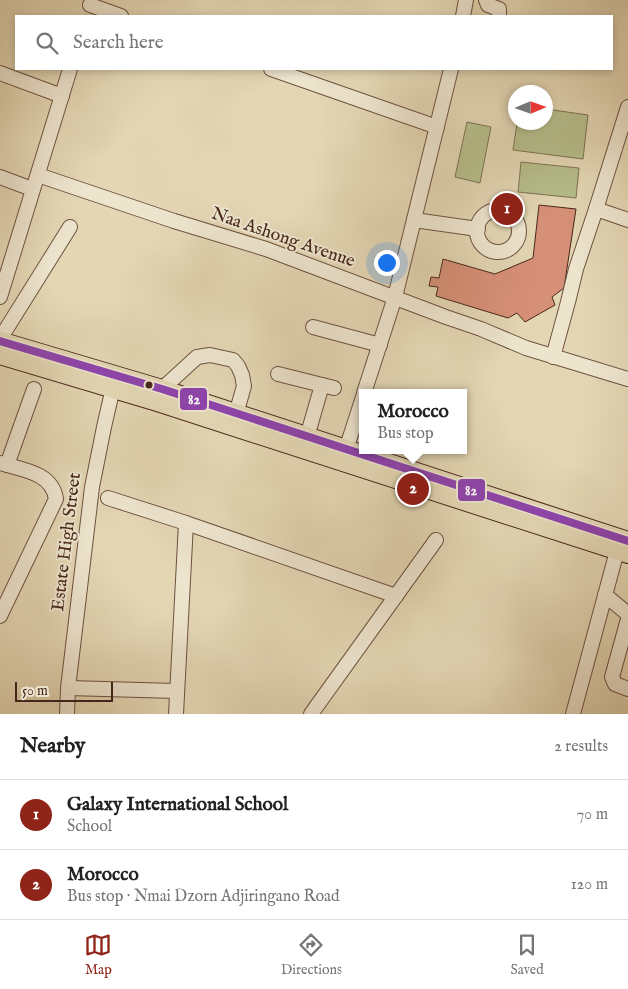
<!DOCTYPE html>
<html lang="en">
<head>
<meta charset="utf-8">
<style>
	body { margin:0; font-family:"IM FELL English",serif; background:#f6f6f6; color:#222 }
	.compass { position:absolute; left:508px; top:85px; width:45px; height:45px; border-radius:50%; background:#fff; box-shadow:0 2px 8px #0003; rotate:88deg }
	.scale { position:absolute; left:15px; bottom:12px; width:98px; box-sizing:border-box; padding-left:5px; border:2px solid #47261a; border-top:0; font-size:14px; line-height:18px; white-space:nowrap; color:#47261a; -webkit-text-stroke:4px #ede4ce; paint-order:stroke }
	.you { position:absolute; left:386px; top:262px; width:18px; height:18px; margin:-12px; border:4px solid #fff; border-radius:50%; background:#1a73e8; box-shadow:0 0 0 8px #1a73e833 }
	.badge { display:grid; place-items:center; width:32px; height:32px; border-radius:50%; background:#8f2418; color:#fff; font-size:16px; font-weight:700 }
	.pin { position:absolute; translate:-50% -50%; border:2px solid #fff; box-shadow:0 1px 5px #0006 }
	.popup { position:absolute; left:359px; top:389px; width:108px; height:65px; box-sizing:border-box; display:grid; place-content:center; border-radius:0px; background:#fff; filter:drop-shadow(0 1px 4px #0005); font-size:16px; white-space:nowrap; color:#767676 }
	.popup b { font-size:19px; color:#222 }
	.popup::after { content:''; position:absolute; left:50%; top:100%; margin-left:-10px; border:10px solid transparent; border-top-color:#fff }
	.list { margin:0; padding:0; list-style:none }
	h2 { display:flex; justify-content:space-between; align-items:center; height:65px; margin:0; padding:0 20px; font-size:21px }
	h2 small { font-size:16px; font-weight:400; color:#767676 }
	.list li { display:grid; grid-template-columns:32px 1fr auto; gap:15px; align-items:center; box-sizing:border-box; height:70px; padding:0 20px; border-top:1px solid #e0e0e0 }
	.list b { display:block; font-size:19px; white-space:nowrap }
	.list p { margin:0; font-size:16px; white-space:nowrap; color:#767676 }
	.list em { font-size:16px; font-style:normal; color:#767676 }
	.icon { flex:none; width:28px; height:28px; fill:none; stroke:currentColor; stroke-width:2; stroke-linecap:round; stroke-linejoin:round }
	.map { position:relative; flex:none; width:628px; height:714px; overflow:hidden }
	.search { position:absolute; background:#fff; box-shadow:0 2px 8px #0003; left:15px; right:15px; top:15px; height:55px; display:flex; align-items:center; gap:12px; box-sizing:border-box; padding:0 18px; border-radius:0px; color:#767676; font-size:19px }
	.sheet { height:205px; background:#fff }
	nav { display:flex; justify-content:space-around; align-items:center; box-sizing:border-box; height:70px; border-top:1px solid #e0e0e0; background:#fff; font-size:14px; color:#767676 }
	nav a { display:grid; justify-items:center; gap:2px }
	nav .on { color:#8f2418 }
	.map>svg:first-child { display:block }
	.green { fill:#b6bd8b; stroke:#7e7252 }
	.building { fill:#d79078; stroke:#47261a }
	.lines { fill:none; stroke-linecap:round; stroke-linejoin:round }
	.minor-casing { stroke:#6e5240; stroke-width:16 }
	.major-casing { stroke:#47261a; stroke-width:20 }
	.minor { stroke:#ede4ce; stroke-width:14 }
	.major { stroke:#e3d6b3; stroke-width:18 }
	.bus-1-casing { stroke:#ede4ce; stroke-width:11 }
	.bus-1 { stroke:#8e44ad; stroke-width:8 }
	.bus-dot { fill:#47261a; stroke:#ede4ce; stroke-width:2 }
	.labels { text-anchor:middle; dominant-baseline:central; stroke-width:4; stroke-linejoin:round; paint-order:stroke }
	.street-label { font-size:18px; fill:#47261a; stroke:#ede4ce }
	.line-badge { stroke:#ede4ce; stroke-width:2 }
	.badge-label { font-size:14px; text-anchor:middle; font-weight:bold; fill:#fff }
</style>
</head>
<body>
<div class="map">
<svg width="628" height="714" viewBox="0 0 628 714">
	<rect width="100%" height="100%" fill="#e3d6b3"/>
	<filter id="stains"><feTurbulence type="fractalNoise" baseFrequency=".004" numOctaves="4"/><feColorMatrix values="0 0 0 0 .2 0 0 0 0 .09 0 0 0 0 .02 0 0 0 .5 -.17"/></filter>
	<radialGradient id="worn" r=".72"><stop offset=".6" stop-color="#630" stop-opacity="0"/><stop offset="1" stop-color="#630" stop-opacity=".3"/></radialGradient>
	<!-- green -->
	<g class="green">
		<polygon points="546,109 588,115 583,159 513,150 517,123 546,122"/>
		<polygon points="467,122 491,127 480,183 455,177"/>
		<polygon points="521,162 579,168 576,198 518,192"/>
	</g>
	<!-- building -->
	<polygon class="building" points="539,205 576,209 564,288 552,297 555,305 525,322 517,313 508,318 436,296 438,287 429,286 431,277 439,278 443,259 495,274 533,258"/>
	<g class="lines">
		<!-- minor casing -->
		<g class="minor-casing">
			<g id="minor">
				<polyline points="486,0 488,5 499,9 499,16"/>
				<polyline points="90,5 121,16"/>
				<polyline points="463,16 466,0"/>
				<polyline points="271,69 437,127"/>
				<polyline points="0,73 62,96"/>
				<polyline points="38,175 174,221 266,249 446,317 481,329 526,348 628,379"/>
				<polyline points="0,177 32,189"/>
				<polyline points="596,209 628,220"/>
				<circle cx="498" cy="231" r="21"/>
				<polyline points="414,220 478,229"/>
				<polyline points="0,297 70,69"/>
				<polyline points="313,327 380,345"/>
				<polyline points="0,339 70,227"/>
				<polyline points="553,357 568,302 576,269 596,209 628,107"/>
				<polyline points="278,374 334,388"/>
				<polyline points="162,389 197,357 210,355 233,360 238,366 242,375 244,386 236,414"/>
				<polyline points="364,393 395,297 451,69"/>
				<polyline points="307,437 322,385"/>
				<polyline points="343,459 363,397"/>
				<path d="M0,463C22,470 52,472 56,499L0,616"/>
				<polyline points="7,465 34,389"/>
				<polyline points="108,498 186,523 396,596"/>
				<polyline points="605,595 628,614"/>
				<polyline points="628,619 612,677 615,684 628,689"/>
				<polyline points="68,688 177,691"/>
				<polyline points="67,714 68,688 92,487 104,427 115,379"/>
				<polyline points="176,714 186,523"/>
				<polyline points="311,714 436,540"/>
				<polyline points="573,714 617,551"/>
			</g>
		</g>
		<!-- major casing -->
		<g class="major-casing">
			<g id="major">
				<polyline points="0,341 162,389 628,541"/>
				<polyline points="0,355 157,402 628,554"/>
			</g>
		</g>
		<!-- minor -->
		<use href="#minor" class="minor"/>
		<!-- major -->
		<use href="#major" class="major"/>
		<!-- bus-1 casing -->
		<g class="bus-1-casing">
			<polyline id="bus-1" points="0,341 162,389 628,541"/>
		</g>
		<!-- bus-1 -->
		<use href="#bus-1" class="bus-1"/>
	</g>
	<!-- markers -->
	<circle class="bus-dot" cx="149" cy="385" r="4.5"/>
	<g class="labels">
		<!-- street labels -->
		<g class="street-label">
			<text transform="translate(283 238) rotate(19)">Naa Ashong Avenue</text>
			<text transform="translate(67 542) rotate(-83)">Estate High Street</text>
		</g>
	</g>
	<g class="line-badge">
		<rect x="179" y="387" width="29" height="24" rx="5" fill="#8e44ad"/>
		<rect x="457" y="478" width="29" height="24" rx="5" fill="#8e44ad"/>
	</g>
	<g class="badge-label">
		<text x="194" y="404">82</text>
		<text x="471" y="495">82</text>
	</g>
	<rect width="100%" height="100%" filter="url(#stains)"/>
	<rect width="100%" height="100%" fill="url(#worn)"/>
</svg>
<svg class="compass" viewBox="-18 -18 36 36"><path d="M0-13l5 13h-10z" fill="#e53935"/><path d="M0 13l5-13h-10z" fill="#767676"/></svg>
<div class="scale">50 m</div>
<div class="you"></div>
<div class="pin badge" style="left:507px;top:209px">1</div>
<div class="pin badge" style="left:413px;top:489px">2</div>
<div class="popup"><b>Morocco</b>Bus stop</div>
<div class="search"><svg class="icon" aria-label="search" viewBox="0 0 24 24"><circle cx="10" cy="10" r="6"/><path d="M15 15l6 6"/></svg>Search here</div>
</div>
<section class="sheet">
<h2>Nearby<small>2 results</small></h2>
<ul class="list">
<li><span class="badge">1</span><div><b>Galaxy International School</b><p>School</p></div><em>70 m</em></li>
<li><span class="badge">2</span><div><b>Morocco</b><p>Bus stop · Nmai Dzorn Adjiringano Road</p></div><em>120 m</em></li>
</ul>
</section>
<nav>
<a class="on"><svg class="icon" aria-label="map" viewBox="0 0 24 24"><path d="M3 6l6-2 6 2 6-2v14l-6 2-6-2-6 2zM9 4v14M15 6v14"/></svg>Map</a>
<a><svg class="icon" aria-label="directions" viewBox="0 0 24 24"><path d="M12 3l9 9-9 9-9-9zM9 14v-3h6M13 9l2 2-2 2"/></svg>Directions</a>
<a><svg class="icon" aria-label="saved" viewBox="0 0 24 24"><path d="M7 4h10v16l-5-4-5 4z"/></svg>Saved</a>
</nav>
</body>
</html>
